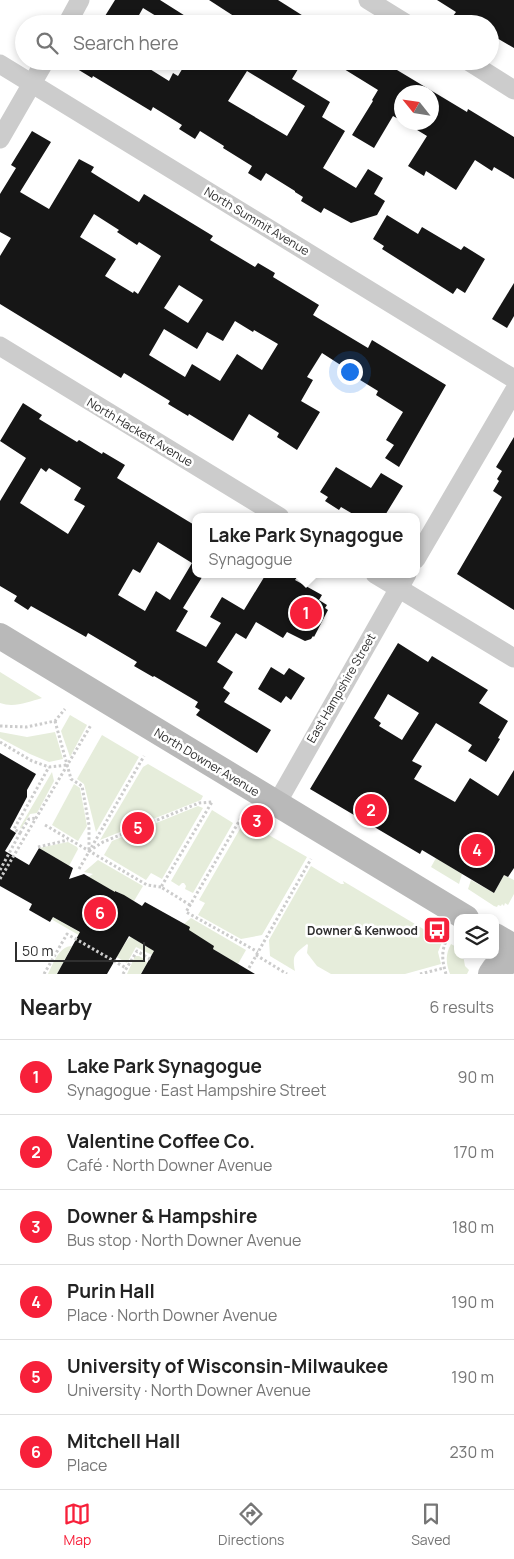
<!DOCTYPE html>
<html lang="en">
<head>
<meta charset="utf-8">
<style>
	body { margin:0; font-family:Manrope,sans-serif; background:#f6f6f6; color:#222 }
	.controls { position:absolute; right:15px; bottom:15px; display:grid; overflow:hidden; border-radius:10px; box-shadow:0 2px 8px #0003 }
	.controls button { width:45px; height:45px; display:grid; place-items:center; padding:0; border:0; border-bottom:1px solid #e0e0e0; background:#fff; color:#222; font:25px sans-serif }
	.compass { position:absolute; left:394px; top:85px; width:45px; height:45px; border-radius:50%; background:#fff; box-shadow:0 2px 8px #0003; rotate:300deg }
	.scale { position:absolute; left:15px; bottom:12px; width:130px; box-sizing:border-box; padding-left:5px; border:2px solid #2f2f2f; border-top:0; font-size:14px; line-height:18px; white-space:nowrap; color:#2f2f2f; -webkit-text-stroke:4px #fff; paint-order:stroke }
	.you { position:absolute; left:349px; top:371px; width:18px; height:18px; margin:-12px; border:4px solid #fff; border-radius:50%; background:#1a73e8; box-shadow:0 0 0 8px #1a73e833 }
	.badge { display:grid; place-items:center; width:32px; height:32px; border-radius:50%; background:#f7203a; color:#fff; font-size:16px; font-weight:700 }
	.pin { position:absolute; translate:-50% -50%; border:2px solid #fff; box-shadow:0 1px 5px #0006 }
	.popup { position:absolute; left:192px; top:513px; width:228px; height:65px; box-sizing:border-box; display:grid; place-content:center; border-radius:10px; background:#fff; filter:drop-shadow(0 1px 4px #0005); font-size:16px; white-space:nowrap; color:#767676 }
	.popup b { font-size:19px; color:#222 }
	.popup::after { content:''; position:absolute; left:50%; top:100%; margin-left:-10px; border:10px solid transparent; border-top-color:#fff }
	.list { margin:0; padding:0; list-style:none }
	h2 { display:flex; justify-content:space-between; align-items:center; height:65px; margin:0; padding:0 20px; font-size:21px }
	h2 small { font-size:16px; font-weight:400; color:#767676 }
	.list li { display:grid; grid-template-columns:32px 1fr auto; gap:15px; align-items:center; box-sizing:border-box; height:75px; padding:0 20px; border-top:1px solid #e0e0e0 }
	.list b { display:block; font-size:19px; white-space:nowrap }
	.list p { margin:0; font-size:16px; white-space:nowrap; color:#767676 }
	.list em { font-size:16px; font-style:normal; color:#767676 }
	.icon { flex:none; width:28px; height:28px; fill:none; stroke:currentColor; stroke-width:2; stroke-linecap:round; stroke-linejoin:round }
	.map { position:relative; flex:none; width:514px; height:974px; overflow:hidden }
	.search { position:absolute; background:#fff; box-shadow:0 2px 8px #0003; left:15px; right:15px; top:15px; height:55px; display:flex; align-items:center; gap:12px; box-sizing:border-box; padding:0 18px; border-radius:28px; color:#767676; font-size:19px }
	.sheet { height:515px; background:#fff }
	nav { display:flex; justify-content:space-around; align-items:center; box-sizing:border-box; height:70px; border-top:1px solid #e0e0e0; background:#fff; font-size:14px; color:#767676 }
	nav a { display:grid; justify-items:center; gap:2px }
	nav .on { color:#f7203a }
	.map>svg:first-child { display:block }
	.green { fill:#e6eddb }
	.building { fill:#161616; fill-rule:evenodd }
	.lines { fill:none; stroke-linecap:round; stroke-linejoin:round }
	.path { stroke:#ccc; stroke-width:3; stroke-dasharray:2.5 2.5; stroke-linecap:butt }
	.street { stroke:#ccc; stroke-width:19 }
	.secondary { stroke:#b9b9b9; stroke-width:26 }
	.labels { text-anchor:middle; dominant-baseline:central; stroke-width:5; stroke-linejoin:round; paint-order:stroke }
	.street-label { font-size:12px; fill:#2f2f2f; stroke:#fff }
	.poi-label { font-size:12px; font-weight:bold; fill:#2f2f2f; stroke:#fff; text-anchor:end }
</style>
</head>
<body>
<div class="map">
<svg width="514" height="974" viewBox="0 0 514 974">
	<rect width="100%" height="100%" fill="#fff"/>
	<!-- green -->
	<g class="green">
		<path d="M0,672L42,698C28,702 14,708 0,703Z"/>
		<polygon points="70,715 87,725 70,757 61,731"/>
		<polygon points="0,732 27,737 55,732 63,759 49,762 30,754 0,738"/>
		<polygon points="102,735 139,757 96,832 84,784 77,779"/>
		<polygon points="148,764 203,796 201,800 100,840 143,767"/>
		<polygon points="52,772 54,781 37,813 30,814 21,829 20,827"/>
		<polygon points="74,784 80,788 87,826 78,841 52,825"/>
		<polygon points="198,806 203,808 162,879 151,873 146,880 104,855 112,841"/>
		<polygon points="212,810 233,823 193,893 185,889 186,886 184,883 182,883 179,886 171,881"/>
		<polygon points="253,826 307,857 262,935 241,939 198,915 205,903 199,900 241,827 242,828 243,827 251,830"/>
		<polygon points="68,842 77,847 78,849 69,866 39,848"/>
		<polygon points="436,858 462,874 459,884 431,867"/>
		<polygon points="98,860 143,886 134,901 116,891 115,892 88,877 93,874 84,872"/>
		<path d="M311,866L341,884H344L343,881L430,933L429,936L434,939L436,936L443,940L438,952L441,964L405,974H331L317,966L307,953L308,945L307,944C295,954 292,954 295,971L270,956L269,940Z"/>
		<polygon points="504,875 514,880 514,894 508,905 505,903 504,906 502,904 501,906 498,905 497,907 494,906 468,889 471,880 494,893"/>
		<polygon points="53,917 118,954 128,939 131,937 154,951 152,955 136,947 127,963 51,919"/>
		<polygon points="191,918 246,950 238,964 213,949 214,946 188,931 184,924"/>
		<path d="M451,944L458,948V955H463L465,966L469,970L467,974H450C446,963 445,955 451,944Z"/>
		<path d="M72,946L57,974H48C53,964 59,946 72,946Z"/>
		<polygon points="135,956 139,956 144,959 147,963 141,974 127,974"/>
	</g>
	<!-- building -->
	<g class="building">
		<polygon points="115,0 160,0 198,24 169,24 143,8 134,24 119,24 105,16"/>
		<polygon points="209,0 278,0 316,24 246,24"/>
		<polygon points="437,0 514,0 514,48 490,34 490,24 466,24 453,16 456,12"/>
		<path d="M64,61H137L169,81L173,73L178,76L187,61H303L292,79L330,102L322,117L345,131L323,168L356,188L368,169L383,178L374,194L385,201L377,215L351,223L324,208L321,213L301,201L303,197L295,192V191L266,173L261,181L248,173L252,166L223,148L224,146L200,131L195,139L179,129L182,125L153,107L151,111L93,76L92,78ZM247,71L305,106L287,136L228,101Z"/>
		<polygon points="331,61 382,61 467,112 468,109 514,137 514,179 494,167 492,171 475,160 456,190 426,171 424,176 408,166 427,136 404,122 432,122 432,92 402,92 402,121 393,116 374,148 352,135 373,101 372,100 378,90"/>
		<path d="M32,131L51,142L20,192L49,209L79,159L94,167L91,172L139,202L144,194L213,236L210,240L255,267L258,263L275,273L273,277L319,305L313,315L368,348L372,340L446,385L399,467L385,458L394,445L386,440L403,412L376,395L378,391L352,375L353,373L322,353L307,377L313,380L301,401L320,412L297,450L277,437L279,433L249,414L233,441L189,414L188,416L168,404L170,401L134,379L124,373L121,378L0,304V256L11,238L0,232V194L16,168L11,165ZM94,214L119,230L117,232L137,245L139,242L161,256L138,294L134,291L133,293L105,276L116,259L80,237ZM179,285L203,300L188,323L164,308ZM235,321L253,332L254,330L278,344L262,370L237,354L220,381L192,364L185,377L149,355L164,329L197,349L207,332L223,341Z"/>
		<polygon points="387,215 418,234 422,227 461,250 464,246 485,259 465,293 457,288 453,294 382,249 384,246 373,239"/>
		<polygon points="514,283 514,316 507,328 492,319"/>
		<path d="M23,403L42,415L39,419L77,442L79,440L102,454L103,452L125,465L117,478L196,526V574H204L183,608L188,611L176,631L206,647L221,623L210,617L222,597L244,610L266,574H299L295,580L322,595L319,600L327,605L325,608L328,610L314,637L313,636L311,639L305,641L287,632L283,638L256,622L246,639L236,633L217,662L233,672L223,688L230,693L224,702L271,730L257,753L196,715L200,710L195,707L198,702L154,676L153,677L134,666L137,662L88,633L86,637L31,606L28,610L14,601L17,596L0,586V501L26,458L0,441ZM41,468L46,472L49,468L81,488L74,500L85,506L68,534L20,503ZM158,542L192,563L170,600L156,591L145,611L118,595L133,569L140,573Z"/>
		<polygon points="514,437 514,610 457,574 502,497 493,491 499,481 497,479 502,471 496,467"/>
		<polygon points="336,467 371,488 381,473 403,486 384,517 358,517 341,507 339,510 325,501 328,497 320,492"/>
		<path d="M398,643L428,662L432,656L488,690L479,703L508,721L498,738L500,739L486,762L468,751L472,745L436,723L412,761L422,766L414,779L455,802L470,778L498,796L514,770V868L508,877L504,875L494,893L422,850L420,854L310,789ZM388,694L419,713L402,740L379,726L381,723L374,718Z"/>
		<polygon points="271,667 284,675 289,668 305,678 291,700 286,696 281,703 258,689"/>
		<polygon points="0,753 36,774 27,790 27,797 10,829 16,833 5,851 29,865 39,848 73,868 69,879 84,874 115,892 115,891 124,895 142,906 145,902 190,927 189,930 214,946 213,949 255,974 141,974 154,951 129,936 107,974 57,974 80,932 53,917 50,922 29,910 32,904 0,886"/>
	</g>
	<g class="lines">
		<!-- path -->
		<g class="path">
			<polyline points="55,721 71,779 82,786 89,825 89,851"/>
			<polyline points="0,726 26,727 55,721 65,709"/>
			<polyline points="0,742 32,761 49,767 67,765"/>
			<polyline points="241,818 186,912 258,952"/>
			<polyline points="45,825 147,885 161,887"/>
			<polyline points="20,833 29,819 37,818"/>
			<polyline points="38,847 68,840"/>
			<polyline points="89,851 103,842 199,803 212,802"/>
			<polyline points="79,869 144,756"/>
			<polyline points="0,870 20,833 14,829 49,767"/>
			<polyline points="0,879 91,725"/>
			<polyline points="190,905 161,887 212,802"/>
			<polyline points="256,955 287,974"/>
			<polyline points="249,968 311,859"/>
			<polyline points="44,974 67,934 126,968"/>
			<polyline points="123,974 137,951 150,959"/>
			<polyline points="420,974 444,968"/>
			<path d="M446,974C442,961 441,951 447,939"/>
		</g>
		<!-- street -->
		<g class="street">
			<polyline points="368,0 407,24"/>
			<polyline points="67,24 80,0"/>
			<polyline points="468,61 514,90"/>
			<polyline points="0,64 514,379"/>
			<polyline points="0,139 45,61"/>
			<polyline points="0,346 280,517"/>
			<polyline points="416,559 514,391"/>
			<polyline points="375,574 514,658"/>
			<polyline points="277,803 407,574"/>
		</g>
		<!-- secondary -->
		<g class="secondary">
			<polyline points="0,636 466,918"/>
			<polyline points="495,936 514,947"/>
			<polyline points="491,974 495,968 514,959"/>
		</g>
	</g>
	<!-- icons -->
	<defs>
		<g id="bus-square" transform="scale(1.4375)"><rect x="-9" y="-9" width="18" height="18" rx="4" fill="#f7203a" stroke="#fff"/><path d="M-5-6H5V4H4V6H2V4H-2V6H-4V4H-5ZM-3.5-4V0h7V-4ZM-3.5 1.2v1.5H-2V1.2ZM2 1.2v1.5H3.5V1.2Z" fill="#fff"/></g>
	</defs>
	<g fill-rule="evenodd">
		<use href="#bus-square" x="437" y="930"/>
	</g>
	<g class="labels">
		<!-- street labels -->
		<g class="street-label">
			<text transform="translate(257 221) rotate(31)">North Summit Avenue</text>
			<text transform="translate(140 432) rotate(31)">North Hackett Avenue</text>
			<text transform="translate(341 688) rotate(-60)">East Hampshire Street</text>
			<text transform="translate(207 762) rotate(31)">North Downer Avenue</text>
		</g>
		<!-- poi labels -->
		<g class="poi-label">
			<text x="418" y="930">Downer &amp; Kenwood</text>
		</g>
	</g>
</svg>
<div class="controls">
<button><svg class="icon" aria-label="layers" viewBox="0 0 24 24"><path d="M12 4l9 5-9 5-9-5zM3 14l9 5 9-5"/></svg></button>
</div>
<svg class="compass" viewBox="-18 -18 36 36"><path d="M0-13l5 13h-10z" fill="#e53935"/><path d="M0 13l5-13h-10z" fill="#767676"/></svg>
<div class="scale">50 m</div>
<div class="you"></div>
<div class="pin badge" style="left:306px;top:613px">1</div>
<div class="popup"><b>Lake Park Synagogue</b>Synagogue</div>
<div class="pin badge" style="left:371px;top:810px">2</div>
<div class="pin badge" style="left:257px;top:821px">3</div>
<div class="pin badge" style="left:477px;top:850px">4</div>
<div class="pin badge" style="left:138px;top:828px">5</div>
<div class="pin badge" style="left:100px;top:913px">6</div>
<div class="search"><svg class="icon" aria-label="search" viewBox="0 0 24 24"><circle cx="10" cy="10" r="6"/><path d="M15 15l6 6"/></svg>Search here</div>
</div>
<section class="sheet">
<h2>Nearby<small>6 results</small></h2>
<ul class="list">
<li><span class="badge">1</span><div><b>Lake Park Synagogue</b><p>Synagogue · East Hampshire Street</p></div><em>90 m</em></li>
<li><span class="badge">2</span><div><b>Valentine Coffee Co.</b><p>Café · North Downer Avenue</p></div><em>170 m</em></li>
<li><span class="badge">3</span><div><b>Downer &amp; Hampshire</b><p>Bus stop · North Downer Avenue</p></div><em>180 m</em></li>
<li><span class="badge">4</span><div><b>Purin Hall</b><p>Place · North Downer Avenue</p></div><em>190 m</em></li>
<li><span class="badge">5</span><div><b>University of Wisconsin-Milwaukee</b><p>University · North Downer Avenue</p></div><em>190 m</em></li>
<li><span class="badge">6</span><div><b>Mitchell Hall</b><p>Place</p></div><em>230 m</em></li>
</ul>
</section>
<nav>
<a class="on"><svg class="icon" aria-label="map" viewBox="0 0 24 24"><path d="M3 6l6-2 6 2 6-2v14l-6 2-6-2-6 2zM9 4v14M15 6v14"/></svg>Map</a>
<a><svg class="icon" aria-label="directions" viewBox="0 0 24 24"><path d="M12 3l9 9-9 9-9-9zM9 14v-3h6M13 9l2 2-2 2"/></svg>Directions</a>
<a><svg class="icon" aria-label="saved" viewBox="0 0 24 24"><path d="M7 4h10v16l-5-4-5 4z"/></svg>Saved</a>
</nav>
</body>
</html>
